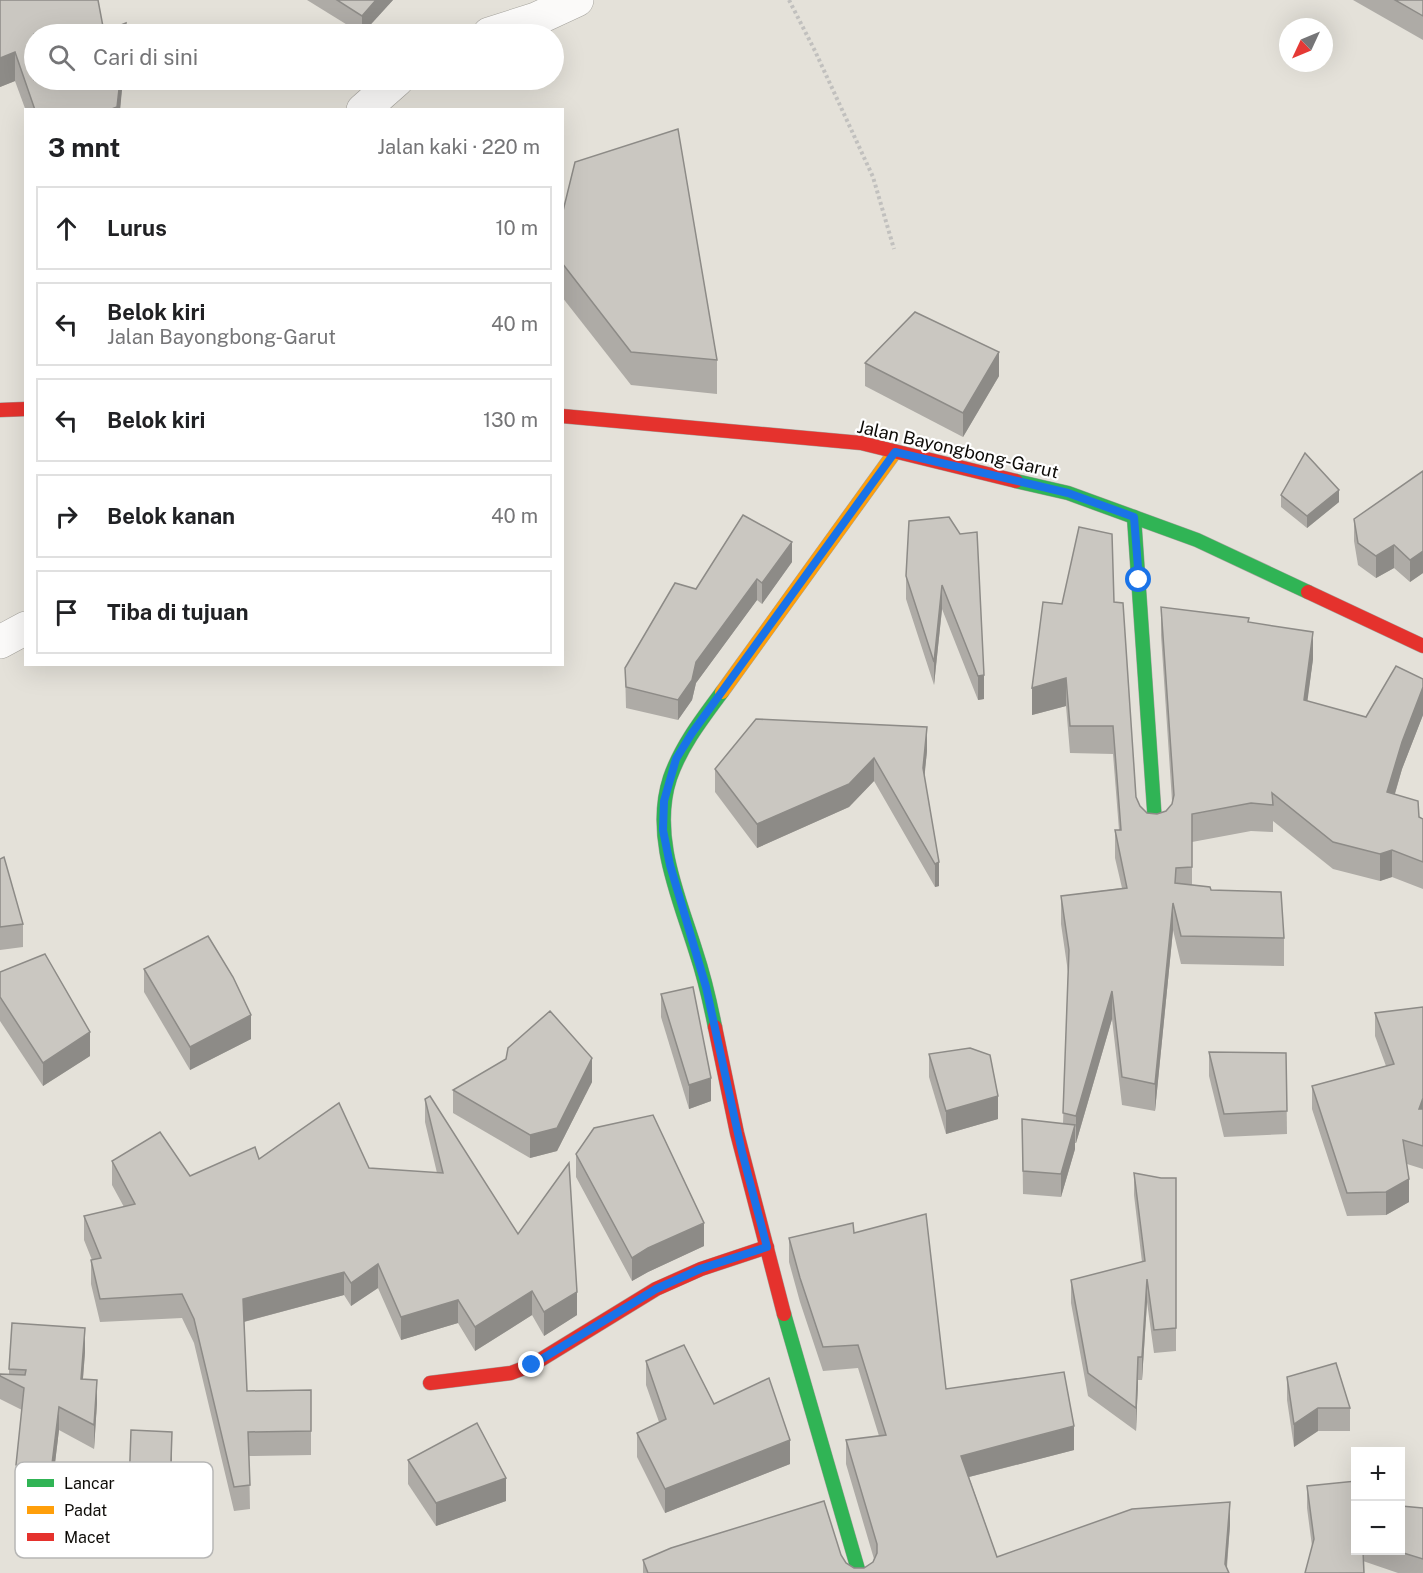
<!DOCTYPE html>
<html lang="id">
<head>
<meta charset="utf-8">
<style>
	body { margin:0; font-family:"Public Sans",sans-serif; background:#f2f2f2; color:#202124 }
	.controls { position:absolute; right:18px; bottom:18px; display:grid; overflow:hidden; border-radius:0px; box-shadow:0 6px 24px #0002 }
	.controls button { width:54px; height:54px; display:grid; place-items:center; padding:0; border:0; border-bottom:2px solid #e0e0e0; background:#fff; color:#202124; font:30px sans-serif }
	.compass { position:absolute; left:1279px; top:18px; width:54px; height:54px; border-radius:50%; background:#fff; box-shadow:0 6px 24px #0002; rotate:226deg }
	.stop { position:absolute; width:18px; height:18px; margin:-14px; border:4px solid #1a73e8; border-radius:50%; background:#fff }
	.stop.end { background:#1a73e8; border-color:#fff; box-shadow:0 2px 6px #0008 }
	.list { margin:0; padding:0; list-style:none }
	h2 { display:flex; justify-content:space-between; align-items:center; height:78px; margin:0; padding:0 24px; font-size:26px }
	h2 small { font-size:20px; font-weight:400; color:#757577 }
	.list li { display:grid; grid-template-columns:39px 1fr auto; gap:18px; align-items:center; box-sizing:border-box; height:84px; margin:0 12px 12px; padding:0 12px; border:2px solid #e0e0e0; border-radius:0px }
	.list b { display:block; font-size:22px; white-space:nowrap }
	.list p { margin:0; font-size:20px; white-space:nowrap; color:#757577 }
	.list em { font-size:20px; font-style:normal; color:#757577 }
	.icon { flex:none; width:33px; height:33px; fill:none; stroke:currentColor; stroke-width:2; stroke-linecap:round; stroke-linejoin:round }
	.map { position:relative; flex:none; width:1423px; height:1573px; overflow:hidden }
	.search { position:absolute; background:#fff; box-shadow:0 6px 24px #0002; left:24px; top:24px; width:540px; height:66px; display:flex; align-items:center; gap:15px; box-sizing:border-box; padding:0 21px; border-radius:33px; color:#757577; font-size:22px }
	.panel { position:absolute; background:#fff; box-shadow:0 6px 24px #0002; left:24px; top:108px; width:540px; height:558px; border-radius:0px }
	.map>svg:first-child { display:block }
	.lines { fill:none; stroke-linecap:round; stroke-linejoin:round }
	.street-casing { stroke:#a5a39d; stroke-width:34 }
	.fast-casing { stroke:#a5a39d; stroke-width:15 }
	.slow-casing { stroke:#a5a39d; stroke-width:15 }
	.jam-casing { stroke:#a5a39d; stroke-width:15 }
	.path { stroke:#c1c0be; stroke-width:4; stroke-dasharray:3 3; stroke-linecap:butt }
	.street { stroke:#fbfaf9; stroke-width:33 }
	.fast { stroke:#30b455; stroke-width:14 }
	.slow { stroke:#ff9f0a; stroke-width:14 }
	.jam { stroke:#e5322d; stroke-width:14 }
	.wall { fill:#aeaba6 }
	.shaded-wall { fill:#8d8b87 }
	.building { fill:#cac7c1; stroke:#8d8b87; stroke-width:1.5 }
	.route { stroke:#1a73e8; stroke-width:8 }
	.labels { text-anchor:middle; dominant-baseline:central; stroke-width:4.5; stroke-linejoin:round; paint-order:stroke }
	.street-label { font-size:18px; fill:#0d0b07; stroke:#fff }
	.key { fill:#fff; stroke:#b6b6b5; stroke-width:1.5 }
	.key-label { font-size:16px; fill:#0d0b07 }
</style>
</head>
<body>
<div class="map">
<svg width="1423" height="1573" viewBox="0 0 1423 1573">
	<rect width="100%" height="100%" fill="#e4e1d9"/>
	<g class="lines">
		<!-- street casing -->
		<g class="street-casing">
			<g id="street">
				<polyline points="489,34 536,19 577,0"/>
				<polyline points="363,110 397,80"/>
				<polyline points="0,642 26,628"/>
			</g>
		</g>
		<!-- fast casing -->
		<g class="fast-casing">
			<g id="fast">
				<polyline points="1016,481 1068,493 1197,540 1308,592"/>
				<polyline points="1134,517 1155,823"/>
				<path d="M715,1027C710,1002 704,976 696,952C679,897 651,836 670,778C681,746 702,719 722,692"/>
				<polyline points="784,1314 859,1573"/>
			</g>
		</g>
		<!-- slow casing -->
		<g class="slow-casing">
			<polyline id="slow" points="722,692 895,452"/>
		</g>
		<!-- jam casing -->
		<g class="jam-casing">
			<g id="jam">
				<polyline points="0,410 26,409"/>
				<polyline points="562,416 861,443 1016,481"/>
				<polyline points="1308,592 1423,646"/>
				<polyline points="715,1027 737,1133 784,1314"/>
				<polyline points="430,1383 511,1373 532,1365 656,1289 701,1269 767,1247"/>
			</g>
		</g>
		<!-- path -->
		<polyline class="path" points="789,0 815,51 873,177 894,249"/>
		<!-- street -->
		<use href="#street" class="street"/>
		<!-- fast -->
		<use href="#fast" class="fast"/>
		<!-- slow -->
		<use href="#slow" class="slow"/>
		<!-- jam -->
		<use href="#jam" class="jam"/>
	</g>
	<!-- wall -->
	<g class="wall">
		<polygon points="0,0 104,32 126,34 120,110 26,110 26,111 15,81 0,87"/>
		<polygon points="307,0 393,0 362,34"/>
		<polygon points="1353,0 1423,0 1423,40"/>
		<polygon points="562,215 717,360 717,394 631,385 562,297"/>
		<polygon points="865,363 999,376 963,437 865,386"/>
		<polygon points="1423,471 1423,573 1410,582 1394,568 1376,578 1358,565 1354,541 1354,519"/>
		<polygon points="1281,495 1339,502 1307,528 1281,507"/>
		<polygon points="949,517 984,699 978,700 942,609 934,685 906,599 906,576"/>
		<polygon points="792,562 762,604 757,600 696,683 692,700 678,720 626,708 625,668 696,589"/>
		<polygon points="1114,602 1136,797 1140,806 1147,813 1157,814 1166,811 1172,804 1172,801 1161,635 1161,607 1249,623 1313,659 1307,701 1366,717 1423,679 1423,715 1402,769 1395,794 1419,817 1423,819 1423,889 1392,877 1380,881 1333,869 1273,821 1273,832 1251,831 1192,842 1192,885 1211,890 1284,938 1284,966 1181,964 1173,930 1155,1111 1122,1105 1112,1019 1076,1143 1075,1143 1075,1149 1061,1197 1023,1194 1022,1119 1063,1124 1068,972 1061,924 1061,896 1122,888 1115,858 1115,830 1119,830 1113,754 1070,753 1066,706 1032,715 1062,604"/>
		<polygon points="927,751 924,777 939,886 935,887 874,781 849,807 757,848 715,792 715,769"/>
		<polygon points="0,859 23,924 23,947 0,950"/>
		<polygon points="144,969 251,1039 190,1070 144,992"/>
		<polygon points="0,972 90,1056 43,1086 0,1021"/>
		<polygon points="661,994 711,1101 689,1109 661,1017"/>
		<polygon points="1423,1007 1423,1169 1407,1164 1409,1202 1386,1215 1347,1216 1312,1109 1312,1086 1386,1066 1375,1036 1375,1013"/>
		<polygon points="1209,1052 1286,1053 1287,1134 1224,1137 1209,1076"/>
		<polygon points="929,1054 998,1119 946,1134 929,1077"/>
		<polygon points="592,1082 557,1151 530,1158 453,1113 453,1090"/>
		<polygon points="425,1099 518,1234 577,1315 544,1336 532,1315 475,1351 458,1323 401,1340 378,1288 351,1306 344,1295 244,1322 247,1391 311,1390 311,1455 249,1456 250,1509 234,1511 194,1343 182,1318 100,1322 91,1284 91,1260 92,1260 84,1240 84,1216 124,1207 112,1185 112,1161 190,1176 259,1159 369,1168 437,1173 425,1122"/>
		<polygon points="576,1154 704,1246 648,1272 632,1281 576,1177"/>
		<polygon points="1134,1173 1161,1178 1176,1178 1176,1351 1154,1353 1147,1302 1142,1380 1138,1380 1136,1431 1088,1396 1071,1303 1071,1280 1142,1262 1134,1195"/>
		<polygon points="854,1233 946,1389 1074,1450 969,1477 997,1557 1230,1525 1227,1568 1229,1573 643,1573 643,1560 841,1555 846,1563 854,1568 864,1568 873,1562 874,1559 846,1464 846,1440 879,1436 858,1368 823,1371 800,1302 789,1262 789,1238"/>
		<polygon points="85,1352 83,1379 97,1403 94,1449 59,1430 51,1496 16,1488 16,1465 22,1410 0,1399 0,1374 9,1374 9,1369"/>
		<polygon points="646,1361 714,1404 790,1464 665,1513 637,1457 637,1433 659,1422 646,1385"/>
		<polygon points="1287,1377 1350,1408 1350,1431 1318,1431 1294,1447 1287,1400"/>
		<polygon points="172,1455 170,1513 129,1511 129,1488"/>
		<polygon points="408,1460 506,1501 436,1526 408,1484"/>
		<polygon points="1307,1486 1356,1551 1401,1551 1423,1508 1423,1573 1398,1573 1363,1561 1312,1546 1307,1508"/>
	</g>
	<!-- shaded-wall -->
	<g class="shaded-wall">
		<polygon points="376,0 393,0 362,34 362,16"/>
		<polygon points="15,52 15,81 0,87 0,58"/>
		<polygon points="120,80 123,80 120,110 109,110"/>
		<polygon points="999,352 999,376 963,437 963,413"/>
		<polygon points="1339,490 1339,502 1307,528 1307,516"/>
		<polygon points="792,542 792,562 762,604 762,583"/>
		<polygon points="1394,545 1394,568 1376,578 1376,556"/>
		<polygon points="1423,551 1423,573 1410,582 1410,560"/>
		<polygon points="757,579 757,600 696,683 692,700 678,720 678,700 696,662"/>
		<polygon points="942,585 942,609 934,685 934,662"/>
		<polygon points="1313,632 1313,659 1304,727 1304,700"/>
		<polygon points="984,675 984,699 978,700 978,676"/>
		<polygon points="1066,678 1066,706 1032,715 1032,688"/>
		<polygon points="1423,687 1423,715 1402,769 1387,820 1387,792 1402,742"/>
		<polygon points="927,727 927,751 923,791 923,768"/>
		<polygon points="874,758 874,781 849,807 757,848 757,824"/>
		<polygon points="1392,850 1392,877 1380,881 1380,854"/>
		<polygon points="939,862 939,886 935,887 935,864"/>
		<polygon points="1173,903 1173,930 1155,1111 1155,1084"/>
		<polygon points="1112,991 1112,1019 1076,1143 1076,1116"/>
		<polygon points="251,1015 251,1039 190,1070 190,1047"/>
		<polygon points="90,1032 90,1056 43,1086 43,1063"/>
		<polygon points="592,1058 592,1082 557,1151 530,1158 530,1135"/>
		<polygon points="711,1078 711,1101 689,1109 689,1085"/>
		<polygon points="998,1096 998,1119 946,1134 946,1111"/>
		<polygon points="1423,1098 1423,1120 1419,1109"/>
		<polygon points="1075,1125 1075,1149 1061,1197 1061,1174"/>
		<polygon points="1409,1179 1409,1202 1386,1215 1386,1192"/>
		<polygon points="704,1223 704,1246 648,1272 632,1281 632,1258 648,1248"/>
		<polygon points="378,1264 378,1288 351,1306 351,1283"/>
		<polygon points="344,1272 344,1295 243,1322 243,1299"/>
		<polygon points="1147,1279 1147,1302 1142,1380 1142,1357"/>
		<polygon points="532,1291 532,1315 475,1351 475,1327"/>
		<polygon points="577,1292 577,1315 544,1336 544,1312"/>
		<polygon points="458,1300 458,1323 401,1340 401,1317"/>
		<polygon points="85,1328 85,1352 81,1402 81,1379"/>
		<polygon points="1138,1357 1138,1380 1136,1431 1136,1408"/>
		<polygon points="97,1380 97,1403 94,1449 94,1425"/>
		<polygon points="59,1407 59,1430 51,1496 51,1472"/>
		<polygon points="1318,1408 1318,1431 1294,1447 1294,1424"/>
		<polygon points="1074,1426 1074,1450 961,1479 961,1456"/>
		<polygon points="172,1432 172,1455 170,1513 170,1489"/>
		<polygon points="790,1440 790,1464 665,1513 665,1489"/>
		<polygon points="506,1478 506,1501 436,1526 436,1503"/>
		<polygon points="1230,1502 1230,1525 1226,1573 1225,1564"/>
	</g>
	<!-- building -->
	<g class="building">
		<polygon points="0,0 98,0 104,32 126,23 125,34 34,34 34,80 120,80 117,107 109,110 35,110 15,52 0,58"/>
		<polygon points="337,0 376,0 362,16"/>
		<polygon points="1395,0 1423,0 1423,16"/>
		<polygon points="678,129 717,360 631,352 562,263 562,215 575,162"/>
		<polygon points="915,312 999,352 963,413 865,363"/>
		<polygon points="1305,453 1339,490 1307,516 1281,495"/>
		<polygon points="1423,471 1423,551 1410,560 1394,545 1376,556 1358,543 1354,519"/>
		<polygon points="743,515 792,542 762,583 757,579 696,662 692,680 678,700 626,687 625,668 675,583 696,589"/>
		<polygon points="949,517 960,534 977,532 984,675 978,676 942,585 934,662 906,576 909,521"/>
		<polygon points="1079,527 1112,534 1114,602 1123,603 1136,797 1140,806 1147,813 1157,814 1166,811 1172,804 1174,795 1161,607 1249,618 1248,622 1313,632 1304,700 1366,717 1396,666 1423,679 1423,687 1402,742 1387,792 1418,801 1419,817 1423,819 1423,862 1392,850 1380,854 1333,842 1272,793 1273,805 1251,803 1192,814 1192,867 1176,868 1175,883 1210,887 1211,890 1281,892 1284,938 1181,936 1173,903 1155,1084 1122,1077 1112,991 1076,1116 1063,1113 1069,950 1061,896 1127,888 1115,830 1121,830 1113,726 1070,726 1066,678 1032,688 1043,602 1062,604"/>
		<polygon points="756,719 927,727 923,768 939,862 935,864 874,758 849,784 757,824 715,769"/>
		<polygon points="4,857 23,924 0,927 0,859"/>
		<polygon points="208,936 233,977 251,1015 190,1047 144,969"/>
		<polygon points="45,954 90,1032 43,1063 0,997 0,972"/>
		<polygon points="693,987 711,1078 689,1085 661,994"/>
		<polygon points="1423,1007 1423,1098 1419,1109 1423,1109 1423,1146 1403,1140 1409,1179 1386,1192 1347,1193 1312,1086 1394,1064 1375,1013"/>
		<polygon points="550,1011 592,1058 557,1128 530,1135 453,1090 506,1059 508,1048"/>
		<polygon points="970,1048 990,1055 998,1096 946,1111 929,1054"/>
		<polygon points="1209,1052 1286,1053 1287,1111 1224,1114"/>
		<polygon points="430,1096 518,1234 569,1163 577,1292 544,1312 532,1291 475,1327 458,1300 401,1317 378,1264 351,1283 344,1272 243,1299 247,1391 311,1390 311,1431 248,1432 250,1485 234,1487 194,1319 182,1294 100,1299 91,1260 101,1258 84,1216 135,1204 112,1161 160,1132 190,1176 255,1147 259,1159 339,1103 369,1168 443,1173 425,1099"/>
		<polygon points="653,1115 704,1223 648,1248 632,1258 576,1154 594,1128"/>
		<polygon points="1022,1119 1075,1125 1061,1174 1023,1171"/>
		<polygon points="1134,1173 1161,1178 1176,1178 1176,1328 1154,1330 1147,1279 1142,1357 1138,1357 1136,1408 1088,1373 1071,1280 1145,1261"/>
		<polygon points="926,1214 946,1389 1064,1372 1074,1426 961,1456 997,1557 1132,1509 1230,1502 1225,1564 1229,1573 648,1573 643,1560 671,1548 824,1501 841,1555 846,1563 854,1568 864,1568 873,1562 877,1553 877,1544 846,1440 886,1435 858,1345 823,1347 800,1278 789,1238 853,1223 854,1233"/>
		<polygon points="12,1323 85,1328 81,1379 97,1380 94,1425 59,1407 51,1472 16,1465 24,1388 0,1376 0,1374 25,1375 26,1370 9,1369"/>
		<polygon points="684,1345 714,1404 769,1378 790,1440 665,1489 637,1433 666,1419 646,1361"/>
		<polygon points="1336,1363 1350,1408 1318,1408 1294,1424 1287,1377"/>
		<polygon points="477,1423 506,1478 436,1503 408,1460"/>
		<polygon points="131,1430 172,1432 170,1489 129,1488"/>
		<polygon points="1356,1481 1356,1551 1363,1551 1364,1573 1305,1573 1314,1539 1307,1486"/>
		<polygon points="1401,1506 1423,1508 1423,1559 1397,1551 1401,1551"/>
	</g>
	<g class="lines">
		<!-- route -->
		<polyline class="route" points="532,1365 656,1289 700,1269 767,1247 742,1152 706,987 670,865 663,830 664,801 676,759 692,733 895,452 1068,493 1134,517 1139,580"/>
	</g>
	<g class="labels">
		<!-- street labels -->
		<g class="street-label">
			<text transform="translate(958 449) rotate(13)">Jalan Bayongbong-Garut</text>
		</g>
	</g>
	<!-- legend -->
	<rect x="15" y="1462" width="198" height="96" rx="9" class="key"/>
	<rect x="27" y="1479" width="27" height="8" fill="#30b455"/>
	<rect x="27" y="1506" width="27" height="8" fill="#ff9f0a"/>
	<rect x="27" y="1533" width="27" height="8" fill="#e5322d"/>
	<g class="key-label">
		<text x="64" y="1489">Lancar</text>
		<text x="64" y="1516">Padat</text>
		<text x="64" y="1543">Macet</text>
	</g>
</svg>
<div class="controls">
<button>+</button>
<button>−</button>
</div>
<svg class="compass" viewBox="-18 -18 36 36"><path d="M0-13l5 13h-10z" fill="#e53935"/><path d="M0 13l5-13h-10z" fill="#757577"/></svg>
<div class="stop" style="left:1139px;top:580px"></div>
<div class="stop end" style="left:532px;top:1365px"></div>
<div class="search"><svg class="icon" aria-label="search" viewBox="0 0 24 24"><circle cx="10" cy="10" r="6"/><path d="M15 15l6 6"/></svg>Cari di sini</div>
<section class="panel">
<h2>3 mnt<small>Jalan kaki · 220 m</small></h2>
<ul class="list">
<li><svg class="icon" aria-label="ahead" viewBox="0 0 24 24"><path d="M12 20V5M6 11l6-6 6 6"/></svg><div><b>Lurus</b></div><em>10 m</em></li>
<li><svg class="icon" aria-label="left" viewBox="0 0 24 24"><path d="M17 20v-9H6M10 6l-5 5 5 5"/></svg><div><b>Belok kiri</b><p>Jalan Bayongbong-Garut</p></div><em>40 m</em></li>
<li><svg class="icon" aria-label="left" viewBox="0 0 24 24"><path d="M17 20v-9H6M10 6l-5 5 5 5"/></svg><div><b>Belok kiri</b></div><em>130 m</em></li>
<li><svg class="icon" aria-label="right" viewBox="0 0 24 24"><path d="M7 20v-9h11M14 6l5 5-5 5"/></svg><div><b>Belok kanan</b></div><em>40 m</em></li>
<li><svg class="icon" aria-label="arrive" viewBox="0 0 24 24"><path d="M6 21V4h12l-3 4 3 4H6"/></svg><div><b>Tiba di tujuan</b></div></li>
</ul>
</section>
</div>
</body>
</html>
